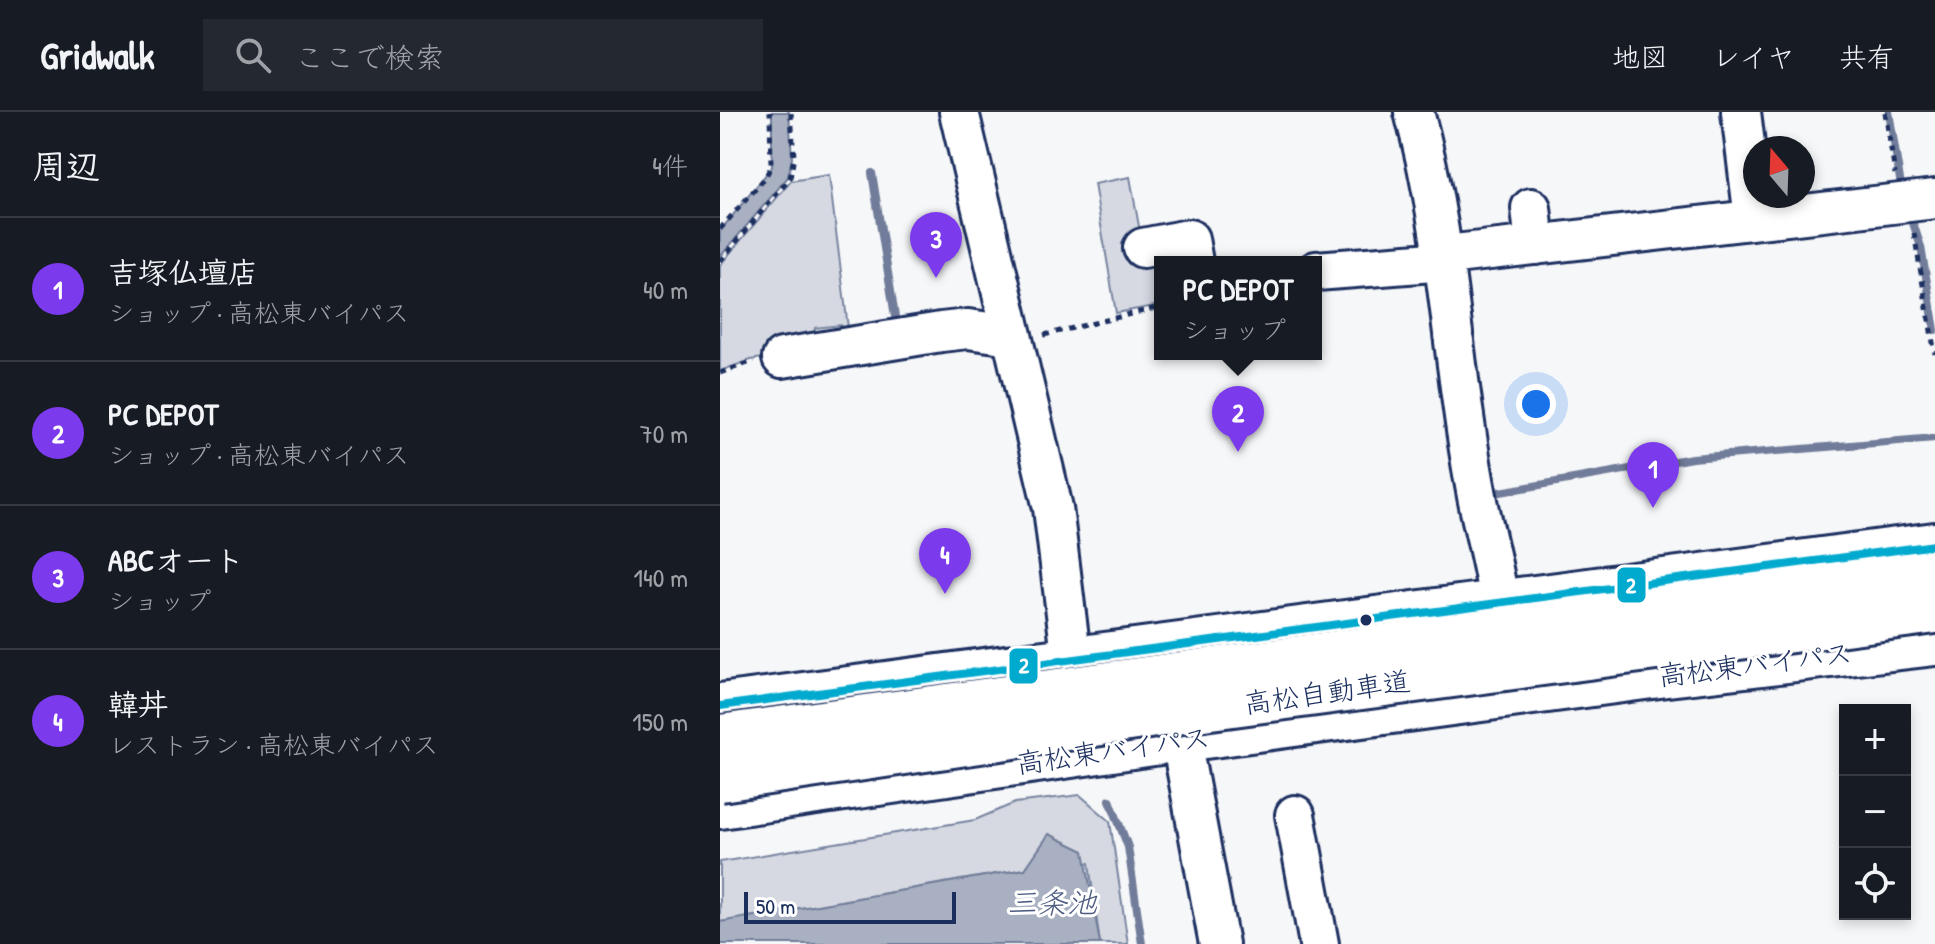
<!DOCTYPE html>
<html lang="ja">
<head>
<meta charset="utf-8">
<style>
	body { margin:0; font-family:"Patrick Hand","Klee One",sans-serif; background:#242831; color:#f1f3f6 }
	.controls { position:absolute; right:24px; bottom:24px; display:grid; overflow:hidden; border-radius:0px; box-shadow:0 4px 12px #0003 }
	.controls button { width:72px; height:72px; display:grid; place-items:center; padding:0; border:0; border-bottom:2px solid #363941; background:#171b24; color:#f1f3f6; font:40px sans-serif }
	.compass { position:absolute; left:1023px; top:24px; width:72px; height:72px; border-radius:50%; background:#171b24; box-shadow:0 4px 12px #0003; rotate:341deg }
	.scale { position:absolute; left:24px; bottom:20px; width:212px; box-sizing:border-box; padding-left:8px; border:4px solid #1b2f5e; border-top:0; font-size:22px; line-height:28px; white-space:nowrap; color:#1b2f5e; -webkit-text-stroke:6px #fff; paint-order:stroke }
	.you { position:absolute; left:816px; top:292px; width:28px; height:28px; margin:-20px; border:6px solid #fff; border-radius:50%; background:#1a73e8; box-shadow:0 0 0 12px #1a73e833 }
	.badge { display:grid; place-items:center; width:52px; height:52px; border-radius:50%; background:#7c3aed; color:#fff; font-size:26px; font-weight:700 }
	.pin { position:absolute; translate:-50% -66px; filter:drop-shadow(0 2px 4px #0008) }
	.pin::after { content:''; position:absolute; top:42px; width:28px; height:24px; background:inherit; clip-path:polygon(0 0,100% 0,50% 100%) }
	.popup { position:absolute; left:434px; top:144px; width:168px; height:104px; box-sizing:border-box; display:grid; place-content:center; border-radius:0px; background:#171b24; filter:drop-shadow(0 2px 6px #0005); font-size:26px; white-space:nowrap; color:#9ea1a6 }
	.popup b { font-size:30px; color:#f1f3f6 }
	.popup::after { content:''; position:absolute; left:50%; top:100%; margin-left:-16px; border:16px solid transparent; border-top-color:#171b24 }
	.list { margin:0; padding:0; list-style:none }
	h2 { display:flex; justify-content:space-between; align-items:center; height:104px; margin:0; padding:0 32px; font-size:34px }
	h2 small { font-size:26px; font-weight:400; color:#9ea1a6 }
	.list li { display:grid; grid-template-columns:52px 1fr auto; gap:24px; align-items:center; box-sizing:border-box; height:144px; padding:0 32px; border-top:2px solid #363941 }
	.list b { display:block; font-size:30px; white-space:nowrap }
	.list p { margin:0; font-size:26px; white-space:nowrap; color:#9ea1a6 }
	.list em { font-size:26px; font-style:normal; color:#9ea1a6 }
	.icon { flex:none; width:44px; height:44px; fill:none; stroke:currentColor; stroke-width:2; stroke-linecap:round; stroke-linejoin:round }
	.map { position:relative; flex:none; width:1215px; height:832px; overflow:hidden }
	header { display:flex; align-items:center; gap:48px; box-sizing:border-box; height:112px; padding:0 40px; background:#171b24; border-bottom:2px solid #363941 }
	header strong { font-size:38px }
	nav { display:flex; gap:44px; margin-inline-start:auto; font-size:28px }
	.search { width:560px; height:72px; background:#242831; display:flex; align-items:center; gap:20px; box-sizing:border-box; padding:0 28px; border-radius:0px; color:#9ea1a6; font-size:30px }
	main { display:flex }
	aside { flex:1; background:#171b24 }
	.map>svg:first-child { display:block }
	.green { fill:#d6d9e2; stroke:#7884a0; stroke-width:2 }
	.water { fill:#a9b0c1; stroke:#707c99; stroke-width:2 }
	.lines { fill:none; stroke-linecap:round; stroke-linejoin:round }
	.stream { stroke:#707c99; stroke-width:8 }
	.minor-casing { stroke:#1b2f5e; stroke-width:44 }
	.highway-casing { stroke:#1b2f5e; stroke-width:50 }
	.path { stroke:#1b2f5e; stroke-width:5; stroke-dasharray:6 6; stroke-linecap:butt }
	.minor { stroke:#fff; stroke-width:38 }
	.highway { stroke:#fff; stroke-width:44 }
	.highway-bridge-casing { stroke:#1b2f5e; stroke-width:50; stroke-linecap:butt }
	.highway-bridge { stroke:#fff; stroke-width:44 }
	.bus-1-casing { stroke:#fff; stroke-width:14 }
	.bus-1 { stroke:#00a9ce; stroke-width:8 }
	.bus-dot { fill:#1b2f5e; stroke:#fff; stroke-width:3 }
	.labels { text-anchor:middle; dominant-baseline:central; stroke-width:6; stroke-linejoin:round; paint-order:stroke }
	.street-label { font-size:28px; fill:#1b2f5e; stroke:#fff }
	.water-label { font-size:30px; font-style:italic; fill:#4d5c81; stroke:#fff }
	.line-badge { stroke:#fff; stroke-width:3 }
	.badge-label { font-size:22px; text-anchor:middle; font-weight:bold; fill:#fff }
</style>
</head>
<body>
<header>
<strong>Gridwalk</strong>
<div class="search"><svg class="icon" aria-label="search" viewBox="0 0 24 24"><circle cx="10" cy="10" r="6"/><path d="M15 15l6 6"/></svg>ここで検索</div>
<nav><a>地図</a><a>レイヤ</a><a>共有</a></nav>
</header>
<main>
<aside>
<h2>周辺<small>4件</small></h2>
<ul class="list">
<li><span class="badge">1</span><div><b>吉塚仏壇店</b><p>ショップ · 高松東バイパス</p></div><em>40 m</em></li>
<li><span class="badge">2</span><div><b>PC DEPOT</b><p>ショップ · 高松東バイパス</p></div><em>70 m</em></li>
<li><span class="badge">3</span><div><b>ABCオート</b><p>ショップ</p></div><em>140 m</em></li>
<li><span class="badge">4</span><div><b>韓丼</b><p>レストラン · 高松東バイパス</p></div><em>150 m</em></li>
</ul>
</aside>
<div class="map">
<svg width="1215" height="832" viewBox="0 0 1215 832">
	<rect width="100%" height="100%" fill="#f6f7f9"/>
	<filter id="ink" filterUnits="userSpaceOnUse"><feTurbulence type="fractalNoise" baseFrequency=".0125" numOctaves="2"/><feDisplacementMap in="SourceGraphic" scale="16" xChannelSelector="R" yChannelSelector="G"/><feConvolveMatrix kernelMatrix="1 2 1 2 8 2 1 2 1" color-interpolation-filters="sRGB"/></filter>
	<g filter="url(#ink)">
		<!-- green -->
		<g class="green">
			<polygon points="109,63 130,232 124,233 121,213 95,216 93,237 31,248 0,259 0,153 71,69"/>
			<polygon points="410,65 424,142 464,150 440,150 440,193 396,201 374,72"/>
			<polygon points="360,683 390,709 408,832 380,832 369,751 305,757 0,810 0,750 255,708 295,691"/>
		</g>
		<!-- water -->
		<g class="water">
			<polygon points="52,0 69,0 72,46 68,65 0,145 0,119 52,55"/>
			<polygon points="329,722 364,739 380,832 0,832 0,810 305,757"/>
		</g>
		<g class="lines">
			<!-- stream -->
			<g class="stream">
				<polyline points="1169,0 1182,80"/>
				<polyline points="152,61 177,217"/>
				<polyline points="1190,102 1201,135 1215,218"/>
				<polyline points="769,382 972,346 1215,326"/>
				<polyline points="390,688 408,735 422,832"/>
			</g>
			<!-- minor casing -->
			<g class="minor-casing">
				<g id="minor">
					<polyline points="239,0 333,396 355,575"/>
					<path d="M694,0C729,127 732,256 757,384C764,420 774,454 779,491"/>
					<polyline points="1021,0 1034,107"/>
					<polyline points="811,96 815,133"/>
					<polyline points="423,136 469,127 473,150"/>
					<polyline points="596,159 713,150 735,142 1215,87"/>
					<polyline points="62,246 221,220 248,217 291,223"/>
					<polyline points="461,628 499,832"/>
					<polyline points="575,703 599,832"/>
				</g>
			</g>
			<!-- highway casing -->
			<g class="highway-casing">
				<g id="highway">
					<polyline points="0,594 1215,433"/>
					<polyline points="0,694 447,629 947,562 1215,531"/>
				</g>
			</g>
			<!-- path -->
			<g class="path">
				<polyline points="1165,0 1175,62"/>
				<polyline points="0,117 45,66 51,54 50,0"/>
				<polyline points="1194,121 1215,242"/>
				<polyline points="0,149 70,66 74,45 71,0"/>
				<polyline points="324,223 440,195"/>
				<polyline points="0,261 34,249"/>
			</g>
			<!-- minor -->
			<use href="#minor" class="minor"/>
			<!-- highway -->
			<use href="#highway" class="highway"/>
			<!-- highway-bridge casing -->
			<g class="highway-bridge-casing">
				<g id="highway-bridge">
					<polyline points="0,625 1215,460"/>
					<polyline points="0,667 490,595 1215,499"/>
				</g>
			</g>
			<!-- highway-bridge -->
			<use href="#highway-bridge" class="highway-bridge"/>
			<!-- bus-1 casing -->
			<g class="bus-1-casing">
				<polyline id="bus-1" points="0,594 1215,433"/>
			</g>
			<!-- bus-1 -->
			<use href="#bus-1" class="bus-1"/>
		</g>
	</g>
	<!-- markers -->
	<circle class="bus-dot" cx="646" cy="508" r="7"/>
	<g class="labels">
		<!-- street labels -->
		<g class="street-label">
			<text transform="translate(1035 552) rotate(-7)">高松東バイパス</text>
			<text transform="translate(607 580) rotate(-8)">高松自動車道</text>
			<text transform="translate(393 638) rotate(-8)">高松東バイパス</text>
		</g>
		<!-- water labels -->
		<g class="water-label">
			<text x="332" y="790">三条池</text>
		</g>
	</g>
	<g class="line-badge">
		<rect x="896" y="454" width="31" height="38" rx="8" fill="#00a9ce"/>
		<rect x="288" y="535" width="31" height="38" rx="8" fill="#00a9ce"/>
	</g>
	<g class="badge-label">
		<text x="911" y="481">2</text>
		<text x="304" y="561">2</text>
	</g>
</svg>
<div class="controls">
<button>+</button>
<button>−</button>
<button><svg class="icon" aria-label="locate" viewBox="0 0 24 24"><circle cx="12" cy="12" r="6"/><path d="M12 2v4M12 18v4M2 12h4M18 12h4"/></svg></button>
</div>
<svg class="compass" viewBox="-18 -18 36 36"><path d="M0-13l5 13h-10z" fill="#e53935"/><path d="M0 13l5-13h-10z" fill="#9ea1a6"/></svg>
<div class="scale">50 m</div>
<div class="you"></div>
<div class="pin badge" style="left:933px;top:396px">1</div>
<div class="pin badge" style="left:518px;top:340px">2</div>
<div class="popup"><b>PC DEPOT</b>ショップ</div>
<div class="pin badge" style="left:216px;top:166px">3</div>
<div class="pin badge" style="left:225px;top:482px">4</div>
</div>
</main>
</body>
</html>
